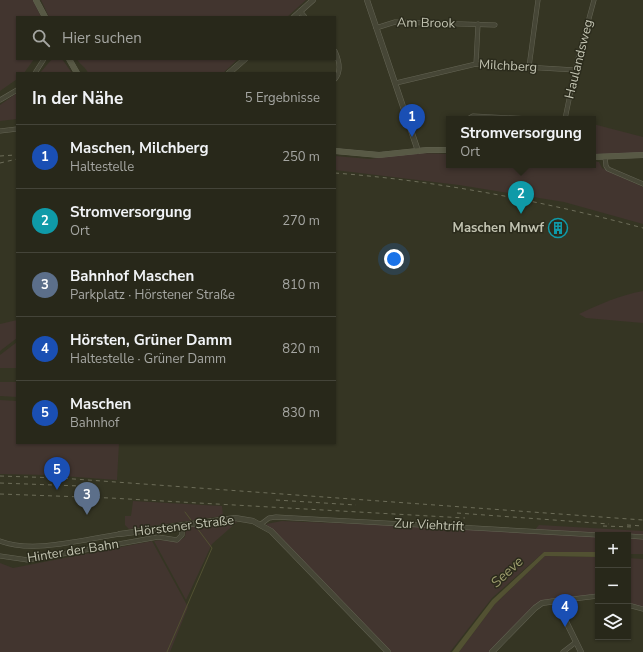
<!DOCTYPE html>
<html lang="de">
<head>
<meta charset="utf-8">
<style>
	body { margin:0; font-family:"Nunito Sans",sans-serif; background:#303023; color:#f1f3f6 }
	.controls { position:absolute; right:12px; bottom:12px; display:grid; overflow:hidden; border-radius:0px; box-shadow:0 1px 3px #0004 }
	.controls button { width:36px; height:36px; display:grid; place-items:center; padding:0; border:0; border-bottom:1px solid #444439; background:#28281a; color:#f1f3f6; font:20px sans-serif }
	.you { position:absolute; left:394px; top:259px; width:14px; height:14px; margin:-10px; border:3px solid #fff; border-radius:50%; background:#1a73e8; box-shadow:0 0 0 6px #1a73e833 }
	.badge { display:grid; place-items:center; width:26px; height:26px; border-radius:50%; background:#db2777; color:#fff; font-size:13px; font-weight:700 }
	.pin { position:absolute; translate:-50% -33px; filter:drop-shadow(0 1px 2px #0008) }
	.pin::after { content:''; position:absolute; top:21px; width:14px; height:12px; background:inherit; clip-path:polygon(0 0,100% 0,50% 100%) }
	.popup { position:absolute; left:446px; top:116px; width:150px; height:52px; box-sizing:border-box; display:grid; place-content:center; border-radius:0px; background:#28281a; filter:drop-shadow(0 1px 3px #0005); font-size:13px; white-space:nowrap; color:#a5a6a2 }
	.popup b { font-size:15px; color:#f1f3f6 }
	.popup::after { content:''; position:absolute; left:50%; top:100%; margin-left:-8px; border:8px solid transparent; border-top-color:#28281a }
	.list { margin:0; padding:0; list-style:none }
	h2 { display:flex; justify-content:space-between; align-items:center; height:52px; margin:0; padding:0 16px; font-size:17px }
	h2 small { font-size:13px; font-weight:400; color:#a5a6a2 }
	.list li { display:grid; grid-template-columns:26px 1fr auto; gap:12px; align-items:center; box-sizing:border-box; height:64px; padding:0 16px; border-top:1px solid #444439 }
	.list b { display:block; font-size:15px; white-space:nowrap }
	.list p { margin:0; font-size:13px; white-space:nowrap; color:#a5a6a2 }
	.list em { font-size:13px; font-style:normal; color:#a5a6a2 }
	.icon { flex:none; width:22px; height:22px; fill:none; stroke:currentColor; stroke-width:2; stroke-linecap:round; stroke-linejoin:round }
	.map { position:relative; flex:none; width:643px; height:652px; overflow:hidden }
	.search { position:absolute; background:#28281a; box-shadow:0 1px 3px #0004; left:16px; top:16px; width:320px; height:44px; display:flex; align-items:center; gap:10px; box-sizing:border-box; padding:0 14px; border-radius:0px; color:#a5a6a2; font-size:15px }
	.panel { position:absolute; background:#28281a; box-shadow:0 1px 3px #0004; left:16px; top:72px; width:320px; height:372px; border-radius:0px }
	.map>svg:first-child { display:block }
	.green { fill:#42352f }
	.water { fill:#525132 }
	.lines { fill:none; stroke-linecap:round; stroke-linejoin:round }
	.stream { stroke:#525132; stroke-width:1 }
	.minor-casing { stroke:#646454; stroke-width:5 }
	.tertiary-casing { stroke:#646454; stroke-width:6 }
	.secondary-casing { stroke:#646454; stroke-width:6 }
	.minor { stroke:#464636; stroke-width:4 }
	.tertiary { stroke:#464636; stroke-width:5 }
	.secondary { stroke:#585945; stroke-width:5.5 }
	.rail { stroke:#6d6d59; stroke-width:1; stroke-dasharray:4 4; stroke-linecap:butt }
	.labels { text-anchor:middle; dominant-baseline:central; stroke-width:3; stroke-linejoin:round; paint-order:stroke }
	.street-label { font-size:13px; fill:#c2c3b1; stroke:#2b2b1c }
	.poi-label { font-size:13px; font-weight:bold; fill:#c2c3b1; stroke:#2b2b1c; text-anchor:end }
	.water-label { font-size:14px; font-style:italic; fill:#9e9d6e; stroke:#2b2b1c }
</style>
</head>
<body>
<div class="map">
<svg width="643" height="652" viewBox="0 0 643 652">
	<rect width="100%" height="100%" fill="#353523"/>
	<!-- green -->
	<g class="green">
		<polygon points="0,0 33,0 41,17 17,17 17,59 34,59 24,73 17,73 17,79 0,91"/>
		<polygon points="41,0 306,0 287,17 49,17"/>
		<polygon points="52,59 62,59 72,73 40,73"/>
		<path d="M77,59H238L223,73H88C86,67 80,65 77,59Z"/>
		<polygon points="17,93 17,119 0,121 0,105"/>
		<polygon points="593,124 643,137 643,153 593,154"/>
		<polygon points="418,153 449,154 449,165 593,165 593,161 599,162 602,168 643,187 643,224 564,202 459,185 335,170 335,156 370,159"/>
		<path d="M643,291V323L586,318L579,314C600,304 620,295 643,291Z"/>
		<polygon points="17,320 17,338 0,351 0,324"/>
		<polygon points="17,342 17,368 0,368 0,355"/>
		<polygon points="0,382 17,382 17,397 0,396"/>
		<polygon points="0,400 17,401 17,443 119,443 117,480 50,475 0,474"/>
		<polygon points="133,501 222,506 223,516 129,529 125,525 125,516 131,516"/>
		<path d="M233,521L237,522L212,544L186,600L154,541C165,538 174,546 185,537L186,528Z"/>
		<polygon points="282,521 534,531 539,525 643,531 643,554 628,554 628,535 598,535 598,553 544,552 492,598 450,652 391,652 266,524"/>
		<polygon points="152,541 188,607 170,652 0,652 0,563 13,568"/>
		<polygon points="545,556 598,557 598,595 549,601 531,609 489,652 459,652 495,604"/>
		<polygon points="628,558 643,559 643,608 628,603"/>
	</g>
	<!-- water -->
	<polygon class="water" points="544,552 598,552 598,557 545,556 495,604 459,652 452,652 492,600"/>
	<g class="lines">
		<!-- stream -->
		<g class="stream">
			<polyline points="185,512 191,520"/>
			<polyline points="167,652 212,548 197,528"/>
		</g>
		<!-- minor casing -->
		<g class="minor-casing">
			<g id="minor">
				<polyline points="300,11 305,17"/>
				<polyline points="376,28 395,22 495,25"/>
				<path d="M335,51C339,60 342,71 335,79"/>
				<polyline points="476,64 478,24"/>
				<polyline points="529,67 538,0"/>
				<polyline points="35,73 44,59"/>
				<polyline points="396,83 476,64 575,70"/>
				<polyline points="0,100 17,90"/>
				<polyline points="468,119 473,116 532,119"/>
				<polyline points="565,119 575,70 594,0"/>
				<polyline points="0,131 17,129"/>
				<polyline points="605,157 606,166 608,169 643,184"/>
				<polyline points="261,524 269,518 276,517 598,535"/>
				<polyline points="628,536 643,537"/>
				<path d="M0,541C34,554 84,539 120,534"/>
				<polyline points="0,556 28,560 158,537 177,540 182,535 182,525"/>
				<polyline points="556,601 598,596"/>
				<polyline points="628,605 643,609"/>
				<polyline points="563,652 576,642"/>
			</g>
		</g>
		<!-- tertiary casing -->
		<g class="tertiary-casing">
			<g id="tertiary">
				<polyline points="367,0 418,151"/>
				<polyline points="294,17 313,0"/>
				<polyline points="229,73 245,59"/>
				<polyline points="120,534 235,518 253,521 271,531 388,652"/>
				<polyline points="492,652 535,608 542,603 556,601 581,652"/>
			</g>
		</g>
		<!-- secondary casing -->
		<g class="secondary-casing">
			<g id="secondary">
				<polyline points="36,0 45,17"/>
				<polyline points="69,59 77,73"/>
				<polyline points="335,151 379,155 427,150 449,150"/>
				<polyline points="593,157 643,155"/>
			</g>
		</g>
		<!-- minor -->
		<use href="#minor" class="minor"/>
		<!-- tertiary -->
		<use href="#tertiary" class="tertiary"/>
		<!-- secondary -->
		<use href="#secondary" class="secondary"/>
		<!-- rail -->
		<g class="rail">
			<polyline points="0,156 15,155"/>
			<polyline points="0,163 17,159"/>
			<path d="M335,173C439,181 542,201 643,228"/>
			<polyline points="0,476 60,478 643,520"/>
			<polyline points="0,483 80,486"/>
			<polyline points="0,494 110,498 465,518"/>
			<polyline points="276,500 356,505"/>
			<polyline points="457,513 609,524"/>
			<polyline points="627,525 643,526"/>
			<polyline points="603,526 633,527"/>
		</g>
	</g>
	<!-- icons -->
	<defs>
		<g id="building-ring" transform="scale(1)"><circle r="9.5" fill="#2b2b1c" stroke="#0f9aa8" stroke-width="1.5"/><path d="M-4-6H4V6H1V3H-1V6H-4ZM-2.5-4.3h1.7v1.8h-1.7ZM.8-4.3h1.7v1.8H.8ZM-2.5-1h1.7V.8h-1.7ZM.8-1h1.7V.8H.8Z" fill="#0f9aa8"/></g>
	</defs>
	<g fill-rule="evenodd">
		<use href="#building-ring" x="558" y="228"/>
	</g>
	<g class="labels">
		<!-- street labels -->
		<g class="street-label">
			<text transform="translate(426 23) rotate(1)">Am Brook</text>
			<text transform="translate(579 59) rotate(-76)">Haulandsweg</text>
			<text transform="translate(508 66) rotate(3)">Milchberg</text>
			<text transform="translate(429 525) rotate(3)">Zur Viehtrift</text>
			<text transform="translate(184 526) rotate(-7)">Hörstener Straße</text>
			<text transform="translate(73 551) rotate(-9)">Hinter der Bahn</text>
		</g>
		<!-- poi labels -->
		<g class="poi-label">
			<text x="544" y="228">Maschen Mnwf</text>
		</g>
		<!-- water labels -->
		<g class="water-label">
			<text transform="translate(507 572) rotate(-43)">Seeve</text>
		</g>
	</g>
</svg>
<div class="controls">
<button>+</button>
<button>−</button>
<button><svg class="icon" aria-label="layers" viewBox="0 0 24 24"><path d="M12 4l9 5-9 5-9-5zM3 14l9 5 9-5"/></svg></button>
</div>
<div class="you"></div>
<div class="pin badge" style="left:412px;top:137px;background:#1a4fb4">1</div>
<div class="pin badge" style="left:521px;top:214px;background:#0f9aa8">2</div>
<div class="popup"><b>Stromversorgung</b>Ort</div>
<div class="pin badge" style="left:87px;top:515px;background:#5c6f8a">3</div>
<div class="pin badge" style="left:565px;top:627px;background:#1a4fb4">4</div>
<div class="pin badge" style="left:57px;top:490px;background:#1a4fb4">5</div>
<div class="search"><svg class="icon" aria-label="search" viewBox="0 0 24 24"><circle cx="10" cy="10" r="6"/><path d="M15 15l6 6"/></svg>Hier suchen</div>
<section class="panel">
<h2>In der Nähe<small>5 Ergebnisse</small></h2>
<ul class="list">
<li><span class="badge" style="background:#1a4fb4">1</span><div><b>Maschen, Milchberg</b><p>Haltestelle</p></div><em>250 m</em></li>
<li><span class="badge" style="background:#0f9aa8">2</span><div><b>Stromversorgung</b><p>Ort</p></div><em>270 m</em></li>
<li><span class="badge" style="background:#5c6f8a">3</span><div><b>Bahnhof Maschen</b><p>Parkplatz · Hörstener Straße</p></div><em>810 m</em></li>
<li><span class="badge" style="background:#1a4fb4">4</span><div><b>Hörsten, Grüner Damm</b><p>Haltestelle · Grüner Damm</p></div><em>820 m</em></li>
<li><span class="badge" style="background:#1a4fb4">5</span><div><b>Maschen</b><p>Bahnhof</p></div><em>830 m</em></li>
</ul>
</section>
</div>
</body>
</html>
